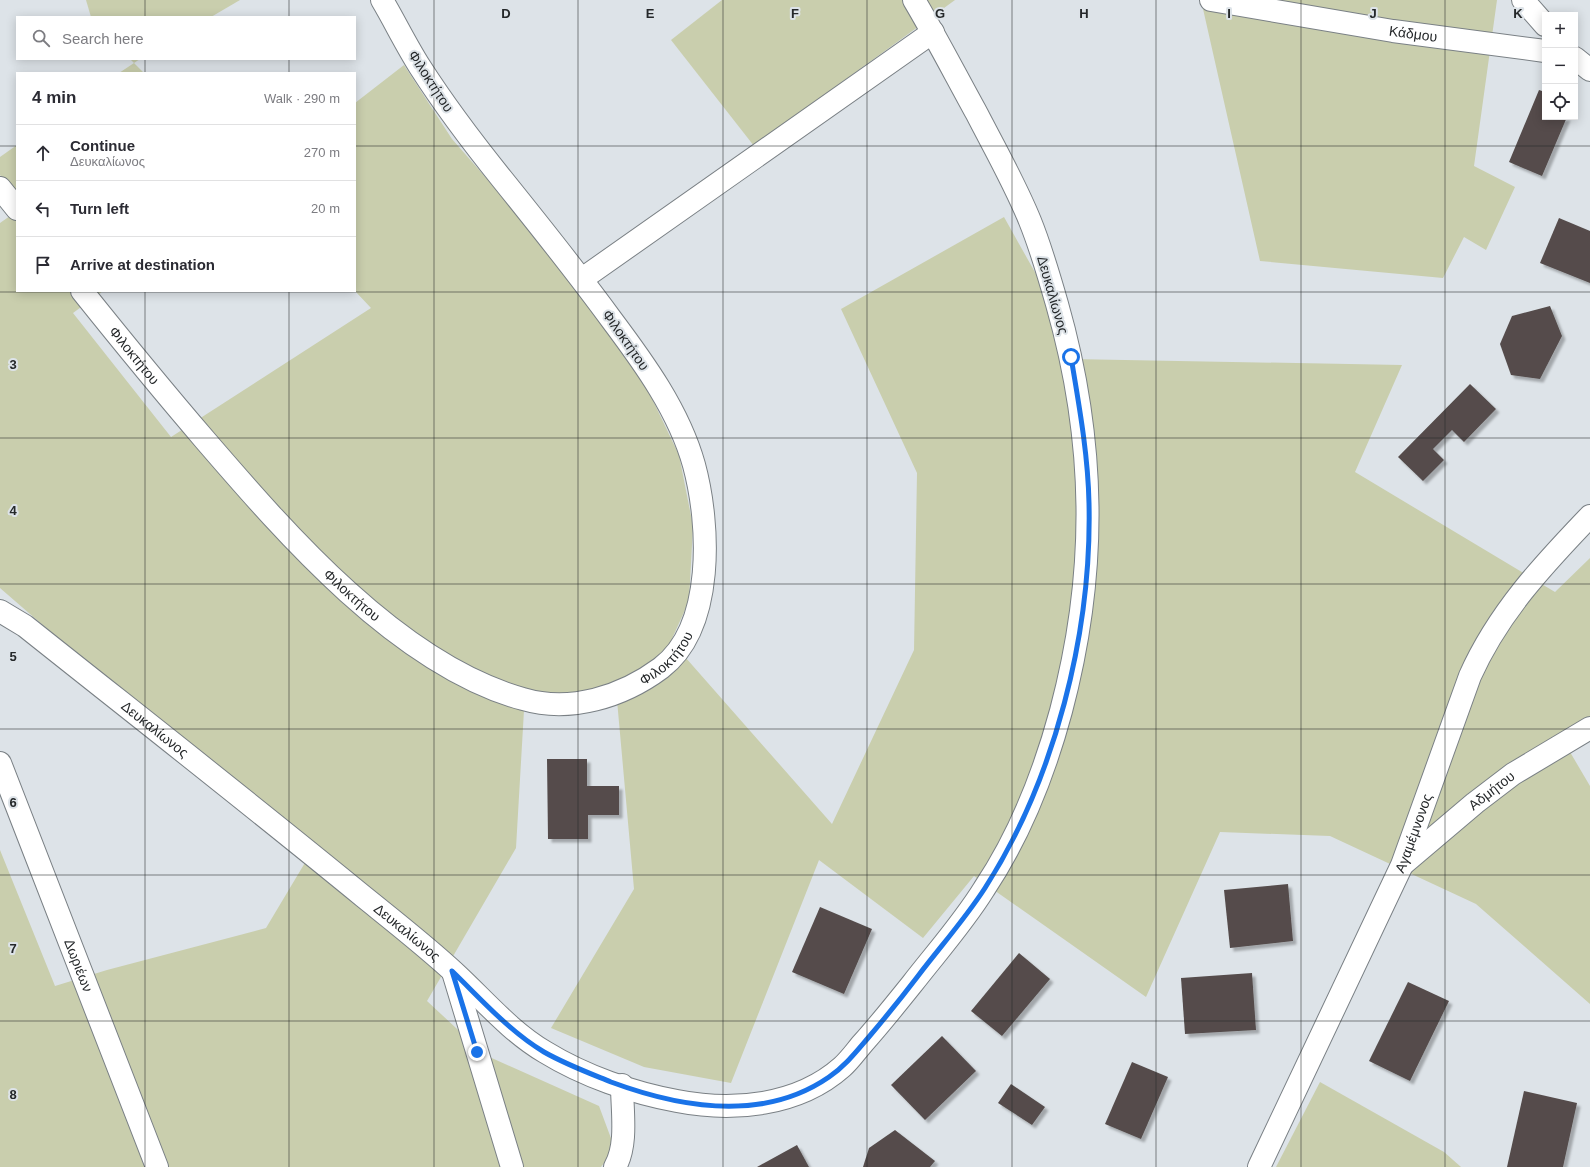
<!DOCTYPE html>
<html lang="en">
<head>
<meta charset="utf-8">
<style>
	body { margin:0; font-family:Arial,sans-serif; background:#f7f7f7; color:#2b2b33 }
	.controls { position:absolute; right:12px; top:12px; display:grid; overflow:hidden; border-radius:0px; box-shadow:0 2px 10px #0003 }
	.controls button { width:36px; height:36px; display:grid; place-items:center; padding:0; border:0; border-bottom:1px solid #e1e1e2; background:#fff; color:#2b2b33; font:20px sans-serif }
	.stop { position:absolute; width:12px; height:12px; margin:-9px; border:3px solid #1a73e8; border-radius:50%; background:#fff }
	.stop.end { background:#1a73e8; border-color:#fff; box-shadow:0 1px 4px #0008 }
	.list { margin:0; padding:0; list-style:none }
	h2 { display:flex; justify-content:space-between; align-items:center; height:52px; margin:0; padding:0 16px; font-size:17px }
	h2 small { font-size:13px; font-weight:400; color:#7c7c81 }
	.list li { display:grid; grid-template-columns:26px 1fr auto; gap:12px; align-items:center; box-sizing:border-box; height:56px; padding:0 16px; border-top:1px solid #e1e1e2 }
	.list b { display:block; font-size:15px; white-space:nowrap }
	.list p { margin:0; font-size:13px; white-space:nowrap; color:#7c7c81 }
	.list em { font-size:13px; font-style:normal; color:#7c7c81 }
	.icon { flex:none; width:22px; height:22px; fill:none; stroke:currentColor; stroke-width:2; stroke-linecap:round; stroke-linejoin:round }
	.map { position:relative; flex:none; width:1590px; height:1167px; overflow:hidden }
	.search { position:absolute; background:#fff; box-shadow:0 2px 10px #0003; left:16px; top:16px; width:340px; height:44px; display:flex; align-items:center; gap:10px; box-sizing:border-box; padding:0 14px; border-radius:0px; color:#7c7c81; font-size:15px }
	.panel { position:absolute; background:#fff; box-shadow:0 2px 10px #0003; left:16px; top:72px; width:340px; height:220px; border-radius:0px }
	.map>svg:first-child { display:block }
	.green { fill:#c9cead }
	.building { fill:#544c4b; filter:url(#shadow) }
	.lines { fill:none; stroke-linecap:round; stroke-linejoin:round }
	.minor-casing { stroke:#7a8085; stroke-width:24 }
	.tertiary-casing { stroke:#7a8085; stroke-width:24 }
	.minor { stroke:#fff; stroke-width:22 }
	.tertiary { stroke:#fff; stroke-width:22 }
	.route { stroke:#1a73e8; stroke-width:5 }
	.grid { fill:none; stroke:#25282a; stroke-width:1; stroke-opacity:0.55 }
	.labels { text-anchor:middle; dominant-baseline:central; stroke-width:4; stroke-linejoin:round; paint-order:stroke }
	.street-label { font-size:14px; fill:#25282a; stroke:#dde3e8 }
	.grid-label { font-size:13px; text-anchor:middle; font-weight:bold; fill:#25282a; stroke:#dde3e8; stroke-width:4; stroke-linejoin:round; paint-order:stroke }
</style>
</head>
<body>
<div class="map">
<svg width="1590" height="1167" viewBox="0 0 1590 1167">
	<defs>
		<filter id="shadow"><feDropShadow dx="3.5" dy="3.5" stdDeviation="1" flood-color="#0004"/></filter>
	</defs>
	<rect width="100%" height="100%" fill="#dde3e8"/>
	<!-- green -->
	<g class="green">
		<polygon points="86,0 240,0 211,17 91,17"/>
		<polygon points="722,0 955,0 754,146 671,40"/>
		<polygon points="1201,0 1497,0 1474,166 1515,187 1486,250 1464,237 1443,278 1260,261"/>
		<polygon points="130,59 140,59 134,63 144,73 119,73 134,63"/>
		<polygon points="404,65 452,139 600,308 646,386 679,455 693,526 689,601 671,641 832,824 914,650 917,473 841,309 1004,217 1041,283 1071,359 1402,365 1355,472 1555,592 1590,558 1590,716 1560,735 1590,786 1590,1004 1476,904 1330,836 1220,832 1146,997 974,876 923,938 819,860 731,1083 644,1067 551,1028 634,889 616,689 566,695 525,693 516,848 427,1001 485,1055 599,1106 615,1149 601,1167 0,1167 0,850 55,986 107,970 266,928 309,856 0,588 0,223 17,211 17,291 103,291 73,313 171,437 371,308 355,291 355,103"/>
		<polygon points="17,145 17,200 0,175 0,157"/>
		<polygon points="1320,1082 1444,1152 1461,1167 1276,1167"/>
	</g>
	<!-- building -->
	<g class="building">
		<polygon points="1539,90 1545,92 1545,117 1567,117 1542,176 1509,162"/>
		<polygon points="1559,218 1590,231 1590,283 1540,263"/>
		<polygon points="1550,306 1562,336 1540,379 1511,375 1500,344 1512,316"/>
		<polygon points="1470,384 1496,409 1464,442 1452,430 1433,449 1444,460 1423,481 1398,457"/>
		<polygon points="547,759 587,759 587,786 619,786 619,815 588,815 588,839 548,839"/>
		<polygon points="1288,884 1293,941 1230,948 1224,890"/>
		<polygon points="820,907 872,929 844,994 792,972"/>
		<polygon points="1019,953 1050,979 1002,1036 971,1011"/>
		<polygon points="1252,973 1256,1030 1185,1034 1181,978"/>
		<polygon points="1408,982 1449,1001 1410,1081 1369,1061"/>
		<polygon points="942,1036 976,1071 925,1120 891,1085"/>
		<polygon points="1132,1062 1168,1077 1141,1139 1105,1124"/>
		<polygon points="1011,1084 1045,1107 1032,1125 998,1103"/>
		<polygon points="1524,1091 1577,1103 1563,1167 1507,1167"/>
		<polygon points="895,1130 935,1161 930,1167 863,1167 869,1148"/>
		<polygon points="797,1145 809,1167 757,1167"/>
	</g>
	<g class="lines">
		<!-- minor casing -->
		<g class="minor-casing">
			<g id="minor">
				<path id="s1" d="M1211,0L1393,31L1545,51"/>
				<polyline points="1523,0 1545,25"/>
				<polyline points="1575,58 1590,70"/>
				<polyline points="0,188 17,209"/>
				<polyline points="582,279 933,32"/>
				<path id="s2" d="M82,291C122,341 163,391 205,440C286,534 399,665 523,699C570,713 622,697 661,668C715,627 710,524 694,465C679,411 644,363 611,319C576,271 539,225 502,179C473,143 445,106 420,67C406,45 395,22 382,0"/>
				<path id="s3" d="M0,611L25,626C138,716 252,805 364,897C395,922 427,947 456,974C485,1001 511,1032 545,1052C584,1076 633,1093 677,1101C733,1112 798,1106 842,1067C850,1060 856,1051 863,1043C880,1024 896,1004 912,984C936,953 963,923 984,889C1020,835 1044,774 1061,711C1098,572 1096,441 1057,304C1049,276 1041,248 1030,221C1015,184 995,149 977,114C956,76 936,37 914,0"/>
				<path id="s4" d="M1403,864L1475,803L1513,774L1590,728"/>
				<polyline points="453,972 512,1167"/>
				<path d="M615,1167C628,1144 622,1111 622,1085"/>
				<path id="s5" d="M1259,1167L1402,865L1470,676C1498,613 1543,565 1590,516"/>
			</g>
		</g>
		<!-- tertiary casing -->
		<g class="tertiary-casing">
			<g id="tertiary">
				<path id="s6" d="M0,763L157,1167"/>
			</g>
		</g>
		<!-- minor -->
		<use href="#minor" class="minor"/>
		<!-- tertiary -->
		<use href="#tertiary" class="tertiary"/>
	</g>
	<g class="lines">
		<!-- route -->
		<path class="route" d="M477,1052L452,971C481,999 509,1031 544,1052C565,1064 589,1073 611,1082C681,1108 764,1122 829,1077C845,1066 856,1052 868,1038C885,1018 902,997 918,976C940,947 965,919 985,888C1055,779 1092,632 1089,503C1088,454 1079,405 1071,357"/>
	</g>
	<!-- grid -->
	<path class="grid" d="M145,0V17M289,0V17M434,0V1167M578,0V1167M723,0V1167M867,0V1167M1012,0V1167M1156,0V1167M1301,0V1167M1445,0V1167M145,59V73M289,59V73M0,146H17M355,146H1590M145,291V1167M289,291V1167M0,292H1590M0,438H1590M0,584H1590M0,729H1590M0,875H1590M0,1021H1590"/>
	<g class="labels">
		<!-- street labels -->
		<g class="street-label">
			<text stroke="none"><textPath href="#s1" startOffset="205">Κάδμου</textPath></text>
			<text transform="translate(431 81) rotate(57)">Φιλοκτήτου</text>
			<text transform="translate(1053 295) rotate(74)">Δευκαλίωνος</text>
			<text transform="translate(626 340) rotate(55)">Φιλοκτήτου</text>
			<text stroke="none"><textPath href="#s2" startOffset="83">Φιλοκτήτου</textPath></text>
			<text stroke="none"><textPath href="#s2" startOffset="407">Φιλοκτήτου</textPath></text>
			<text stroke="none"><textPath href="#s2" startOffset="766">Φιλοκτήτου</textPath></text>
			<text stroke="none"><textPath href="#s3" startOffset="195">Δευκαλίωνος</textPath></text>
			<text stroke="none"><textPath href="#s4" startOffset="115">Αδμήτου</textPath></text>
			<text stroke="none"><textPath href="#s5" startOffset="368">Αγαμέμνονος</textPath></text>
			<text stroke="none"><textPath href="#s3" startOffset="519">Δευκαλίωνος</textPath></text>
			<text stroke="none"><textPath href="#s6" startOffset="217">Δωριέων</textPath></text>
		</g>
	</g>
	<g class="grid-label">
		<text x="506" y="18">D</text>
		<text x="650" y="18">E</text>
		<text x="795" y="18">F</text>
		<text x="940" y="18">G</text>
		<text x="1084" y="18">H</text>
		<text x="1229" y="18">I</text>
		<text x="1373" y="18">J</text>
		<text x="1518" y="18">K</text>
		<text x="13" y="369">3</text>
		<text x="13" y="515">4</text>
		<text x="13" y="661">5</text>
		<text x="13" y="807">6</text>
		<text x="13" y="953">7</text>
		<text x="13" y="1099">8</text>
	</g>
</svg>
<div class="controls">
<button>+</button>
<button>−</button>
<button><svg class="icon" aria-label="locate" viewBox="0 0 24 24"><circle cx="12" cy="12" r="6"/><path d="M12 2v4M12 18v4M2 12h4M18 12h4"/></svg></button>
</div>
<div class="stop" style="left:1071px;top:357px"></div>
<div class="stop end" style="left:477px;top:1052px"></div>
<div class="search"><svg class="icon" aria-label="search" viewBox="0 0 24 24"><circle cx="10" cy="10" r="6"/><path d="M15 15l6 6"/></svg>Search here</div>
<section class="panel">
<h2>4 min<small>Walk · 290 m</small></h2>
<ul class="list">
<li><svg class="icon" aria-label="ahead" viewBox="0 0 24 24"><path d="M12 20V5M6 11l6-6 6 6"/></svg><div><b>Continue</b><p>Δευκαλίωνος</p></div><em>270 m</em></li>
<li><svg class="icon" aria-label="left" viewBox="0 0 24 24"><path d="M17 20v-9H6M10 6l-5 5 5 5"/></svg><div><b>Turn left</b></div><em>20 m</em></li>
<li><svg class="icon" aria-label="arrive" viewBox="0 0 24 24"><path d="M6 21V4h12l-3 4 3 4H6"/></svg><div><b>Arrive at destination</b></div></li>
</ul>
</section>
</div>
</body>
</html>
